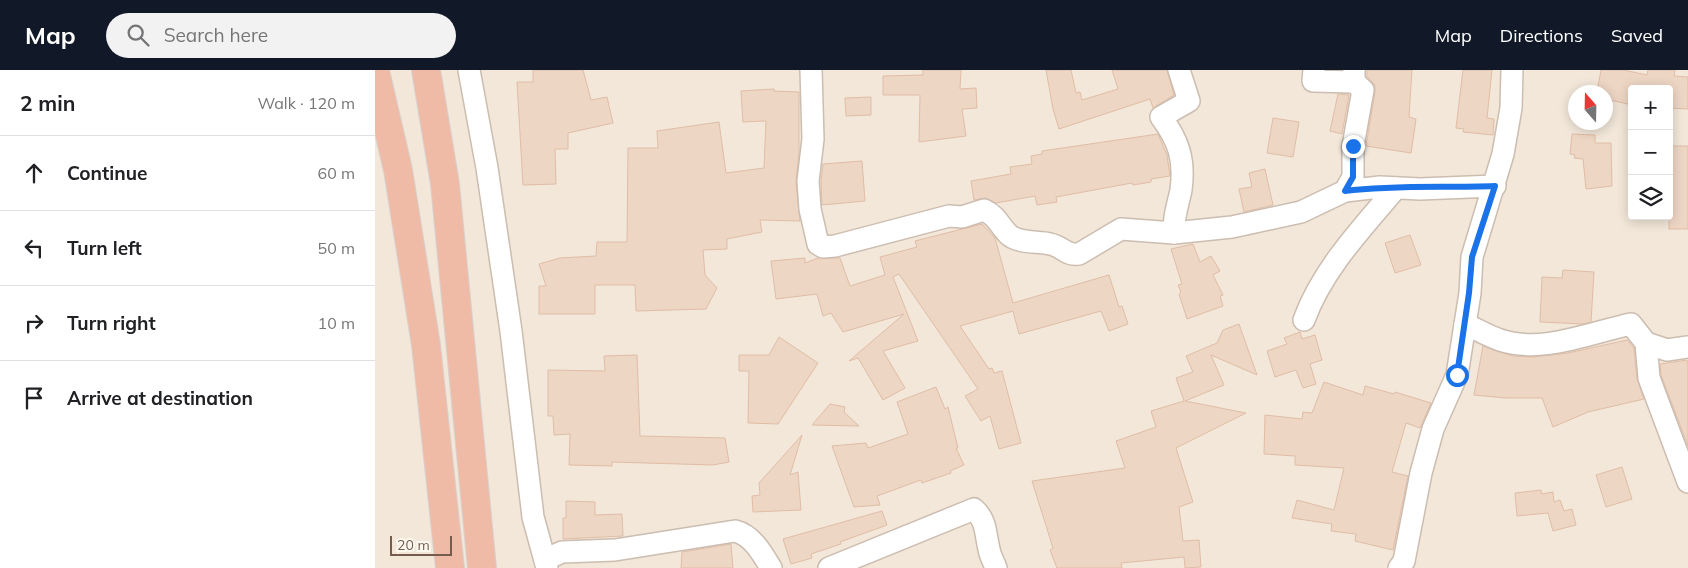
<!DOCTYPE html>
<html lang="en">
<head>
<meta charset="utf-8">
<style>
	body { margin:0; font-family:Mulish,sans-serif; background:#f2f2f2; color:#202124 }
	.controls { position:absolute; right:15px; top:15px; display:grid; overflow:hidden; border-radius:5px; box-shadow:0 2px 12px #0003 }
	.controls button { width:45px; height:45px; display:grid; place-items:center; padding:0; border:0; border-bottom:1px solid #e0e0e0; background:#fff; color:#202124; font:25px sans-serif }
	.compass { position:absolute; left:1193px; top:15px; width:45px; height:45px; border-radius:50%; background:#fff; box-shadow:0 2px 12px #0003; rotate:340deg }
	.scale { position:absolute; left:15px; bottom:12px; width:62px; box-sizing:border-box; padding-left:5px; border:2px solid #745d4f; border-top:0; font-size:14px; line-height:18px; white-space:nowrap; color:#745d4f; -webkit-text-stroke:4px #fef9f0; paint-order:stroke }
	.stop { position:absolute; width:15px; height:15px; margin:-11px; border:4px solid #1a73e8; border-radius:50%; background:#fff }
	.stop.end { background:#1a73e8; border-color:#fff; box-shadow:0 1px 5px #0008 }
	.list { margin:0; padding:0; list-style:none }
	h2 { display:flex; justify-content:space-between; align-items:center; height:65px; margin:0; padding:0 20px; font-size:21px }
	h2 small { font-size:16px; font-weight:400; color:#757577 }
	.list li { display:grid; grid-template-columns:32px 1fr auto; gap:15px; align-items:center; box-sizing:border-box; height:75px; padding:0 20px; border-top:1px solid #e0e0e0 }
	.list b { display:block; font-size:19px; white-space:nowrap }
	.list em { font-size:16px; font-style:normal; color:#757577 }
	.icon { flex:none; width:28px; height:28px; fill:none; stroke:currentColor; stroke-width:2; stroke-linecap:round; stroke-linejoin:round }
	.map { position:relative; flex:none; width:1313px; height:498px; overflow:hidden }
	header { display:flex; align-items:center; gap:30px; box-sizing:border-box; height:70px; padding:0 25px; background:#111827; color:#fff }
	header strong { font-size:24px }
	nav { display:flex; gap:28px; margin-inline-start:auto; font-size:18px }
	.search { width:350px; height:45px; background:#f2f2f2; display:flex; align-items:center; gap:12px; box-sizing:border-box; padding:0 18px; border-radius:28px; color:#757577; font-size:19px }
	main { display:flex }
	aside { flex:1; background:#fff }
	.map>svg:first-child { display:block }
	.residential { fill:#f2e7d9; fill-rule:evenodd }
	.building { fill:#eed6c4; stroke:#e0bda5 }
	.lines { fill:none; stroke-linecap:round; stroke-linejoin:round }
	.minor-casing { stroke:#ccbdb0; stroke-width:24 }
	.highway-casing { stroke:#d8d2ce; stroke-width:30 }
	.minor { stroke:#fff; stroke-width:21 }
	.highway { stroke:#f0bba6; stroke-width:28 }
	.route { stroke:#1a73e8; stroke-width:6 }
</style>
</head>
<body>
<header>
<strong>Map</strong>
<div class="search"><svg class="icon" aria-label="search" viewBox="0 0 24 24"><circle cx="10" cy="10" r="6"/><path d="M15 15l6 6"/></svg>Search here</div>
<nav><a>Map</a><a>Directions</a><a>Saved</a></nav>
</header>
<main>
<aside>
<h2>2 min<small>Walk · 120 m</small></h2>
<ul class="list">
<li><svg class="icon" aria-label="ahead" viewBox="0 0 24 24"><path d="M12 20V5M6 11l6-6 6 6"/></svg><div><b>Continue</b></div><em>60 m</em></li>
<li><svg class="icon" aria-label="left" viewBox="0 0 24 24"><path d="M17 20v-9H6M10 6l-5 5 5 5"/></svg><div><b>Turn left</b></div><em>50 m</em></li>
<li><svg class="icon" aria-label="right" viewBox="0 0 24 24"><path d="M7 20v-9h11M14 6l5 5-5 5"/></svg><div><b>Turn right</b></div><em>10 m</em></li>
<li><svg class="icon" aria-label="arrive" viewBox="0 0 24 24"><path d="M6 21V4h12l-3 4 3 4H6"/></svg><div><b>Arrive at destination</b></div></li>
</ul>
</aside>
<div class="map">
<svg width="1313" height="498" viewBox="0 0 1313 498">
	<rect width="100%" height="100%" fill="#fbf5ea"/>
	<!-- residential -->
	<path class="residential" d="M0,0H1313V498H0ZM1257,19H1294V146H1257ZM1200,22H1230V52H1200Z"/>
	<!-- building -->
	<g class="building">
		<polygon points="158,0 208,0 216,30 232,27 238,53 193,63 193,79 180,79 181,114 148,115 142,12 158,12"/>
		<polygon points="548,0 586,0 585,19 601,18 602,38 587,39 591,66 544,72 545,25 508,25 508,6 548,5"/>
		<polygon points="671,0 696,0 701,23 705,22 707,30 743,19 737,0 792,0 799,25 778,38 775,29 684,59 678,39"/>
		<polygon points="992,0 1037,0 1034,47 1041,49 1036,83 991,76 1000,22 1000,15 992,6"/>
		<polygon points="1088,0 1117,0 1112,48 1119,49 1118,65 1088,62 1089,59 1081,58"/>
		<polygon points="1226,0 1248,0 1272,5 1273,0 1300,0 1299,6 1313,7 1313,39 1294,38 1294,19 1257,19 1257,35 1230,29 1230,22 1222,22"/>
		<polygon points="399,19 399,21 424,22 424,83 421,112 425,151 385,150 387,162 352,169 352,179 328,180 330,205 342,218 331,239 261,241 260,215 220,215 220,244 164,244 164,216 171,216 164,194 185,188 221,186 222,172 252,172 253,78 283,78 282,61 344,52 351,103 389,98 391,51 368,52 366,21"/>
		<polygon points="963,24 974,25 967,64 955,61"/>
		<polygon points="496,27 496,45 471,46 470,28"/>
		<polygon points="898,48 924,52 918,87 892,83"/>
		<polygon points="783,64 792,85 795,106 776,109 776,112 758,115 757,113 681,127 682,132 662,135 660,126 621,133 611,128 599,130 596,111 636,104 635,97 657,94 656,86 667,84 667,81"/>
		<polygon points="1197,64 1220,65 1220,73 1236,73 1237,116 1211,119 1208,89 1199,88 1200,85 1195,84"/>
		<rect x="1294" y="76" width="19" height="83"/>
		<polygon points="487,91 490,131 447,135 446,111 448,94"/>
		<polygon points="890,99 898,135 869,142 864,119 877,117 874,103"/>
		<polygon points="607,154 620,168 638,233 734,205 744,237 747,236 753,254 734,261 726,241 644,264 638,241 585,256 614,299 617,298 619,303 627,301 646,373 624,379 615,346 606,351 590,326 603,319 524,204 518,207 543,271 508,281 530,318 508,330 483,288 474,291 529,244 468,262 456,243 448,246 442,224 401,229 396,191 430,188 430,193 443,188 465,188 475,216 510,205 505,187 542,177 540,171"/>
		<polygon points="1035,165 1046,195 1020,203 1010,173"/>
		<polygon points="818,174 825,192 836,186 845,201 838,205 848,225 845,226 848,236 812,249 804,224 806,222 803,215 807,214 796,179"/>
		<polygon points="1188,200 1219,202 1216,252 1208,254 1165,252 1167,207 1187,208"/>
		<polygon points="864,254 882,305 836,285 849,315 810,331 871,343 801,378 818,432 804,437 808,471 824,470 826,497 810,498 809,487 746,493 747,498 682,498 675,480 678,478 657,411 750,398 741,371 781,357 776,341 809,331 801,308 818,302 811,286 842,273 848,260"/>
		<polygon points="925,262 927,269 940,265 947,290 935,294 941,314 928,318 921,300 900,307 892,281 912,274 909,268"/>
		<polygon points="404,267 443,293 403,354 373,353 374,301 364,301 364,285 394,285"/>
		<polygon points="1252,270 1259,278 1262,309 1269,329 1213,342 1178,357 1167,328 1130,328 1099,325 1108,276 1138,286 1158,287 1193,283"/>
		<polygon points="262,285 265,366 350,368 354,392 338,395 237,392 237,396 194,395 195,364 179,365 178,346 173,346 173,300 230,301 229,286"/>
		<polygon points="1312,290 1313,294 1313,376 1286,305 1285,294"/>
		<polygon points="949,312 988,325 990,316 1019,324 1020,322 1056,333 1045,358 1031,353 1017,402 1033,406 1018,480 980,471 981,464 956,461 957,454 917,448 922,430 959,440 969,398 920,395 920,386 889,384 890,345 927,349 928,342 937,343"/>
		<polygon points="561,317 570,339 573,337 583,378 581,378 589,395 575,401 576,403 547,413 546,410 502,426 505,435 479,437 457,376 491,373 493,378 533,364 522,332"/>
		<polygon points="455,334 470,337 469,342 484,356 437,355"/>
		<polygon points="427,365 415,405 423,402 426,440 378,442 377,426 385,425 384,413"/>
		<polygon points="1247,397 1257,429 1231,437 1221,405"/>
		<polygon points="1166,420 1167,424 1178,422 1179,432 1185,430 1189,441 1197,439 1201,455 1178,461 1173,443 1142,446 1140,423"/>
		<polygon points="191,431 220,432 220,445 247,444 248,466 188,469 188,448 191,448"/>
		<polygon points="507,441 512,455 465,472 466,474 436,484 437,488 416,494 408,469"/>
		<polygon points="356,474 358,498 306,498 307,482"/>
	</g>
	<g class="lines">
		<!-- minor casing -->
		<g class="minor-casing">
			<g id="minor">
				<polyline points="94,0 112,98 136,261 158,447 172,498"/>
				<path d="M436,0L438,69L433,111L435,139L443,174L448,177L460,176L574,146L587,147L609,140C623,147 623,154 633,164C643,174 663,171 675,174C687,176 691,186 704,184L746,159L799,163C798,147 803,135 806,120C810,90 804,71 786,47L814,31L804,0"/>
				<polyline points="939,0 938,11 979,12 979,0"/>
				<polyline points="970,121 978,107 978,76 988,20 979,12"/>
				<polyline points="799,163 857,157 926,142 970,121 1005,117 1045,119 1120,116"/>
				<path d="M929,250C947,200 987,158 1021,118"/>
				<path d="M1090,254C1101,259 1113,266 1125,270C1167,284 1214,263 1256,254L1271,273L1274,308L1313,412"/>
				<polyline points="1271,273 1292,280 1313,277"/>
				<path d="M171,489L187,482L240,480L360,461C377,465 387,483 396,498"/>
				<path d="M454,498L599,439C612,451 610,463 614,479C615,486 619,492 621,498"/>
				<polyline points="1024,498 1029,491 1046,403 1058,359 1082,305 1095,223 1097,187 1128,84 1136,38 1137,0"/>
			</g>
		</g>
		<!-- highway casing -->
		<g class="highway-casing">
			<g id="highway">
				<polyline points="51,0 70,114 107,498"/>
				<polyline points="0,1 23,100 51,275 75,498"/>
			</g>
		</g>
		<!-- minor -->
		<use href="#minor" class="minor"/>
		<!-- highway -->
		<use href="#highway" class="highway"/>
	</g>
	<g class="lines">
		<!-- route -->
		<path class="route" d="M978,76V107L970,121C1019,115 1070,118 1120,116L1097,187L1094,223L1082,305"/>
	</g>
</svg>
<div class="controls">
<button>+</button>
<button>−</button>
<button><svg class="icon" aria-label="layers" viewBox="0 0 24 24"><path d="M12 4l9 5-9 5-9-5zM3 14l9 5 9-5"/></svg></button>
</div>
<svg class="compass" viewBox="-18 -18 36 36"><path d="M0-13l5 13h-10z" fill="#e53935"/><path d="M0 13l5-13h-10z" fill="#757577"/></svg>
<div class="scale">20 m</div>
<div class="stop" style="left:1082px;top:305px"></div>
<div class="stop end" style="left:978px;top:76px"></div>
</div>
</main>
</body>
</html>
